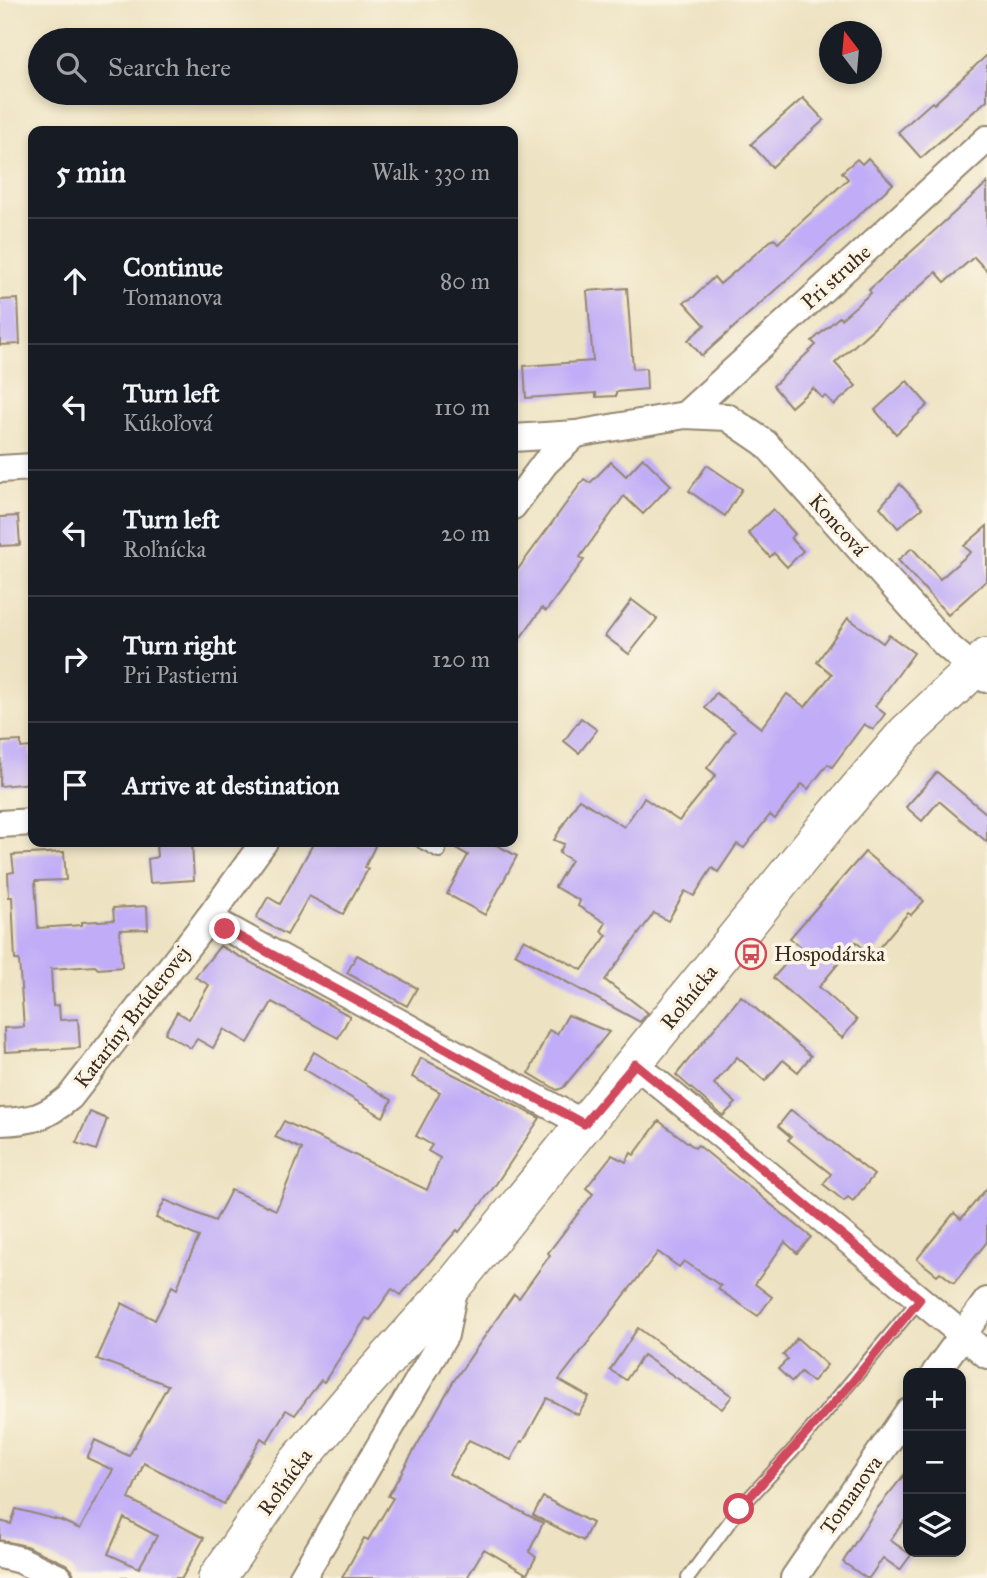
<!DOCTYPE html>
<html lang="en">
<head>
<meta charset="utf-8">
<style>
	body { margin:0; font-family:"IM FELL Great Primer",serif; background:#20242c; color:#f1f3f6 }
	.controls { position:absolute; right:21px; bottom:21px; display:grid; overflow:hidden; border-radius:14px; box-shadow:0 4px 10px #0003 }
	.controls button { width:63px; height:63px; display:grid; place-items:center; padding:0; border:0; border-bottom:2px solid #363941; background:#171b24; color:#f1f3f6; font:35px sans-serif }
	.compass { position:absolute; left:819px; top:21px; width:63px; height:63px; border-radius:50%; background:#171b24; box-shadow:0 4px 10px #0003; rotate:344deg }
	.stop { position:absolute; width:21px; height:21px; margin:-16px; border:5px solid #d1495b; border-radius:50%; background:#fff }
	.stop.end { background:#d1495b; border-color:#fff; box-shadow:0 2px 7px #0008 }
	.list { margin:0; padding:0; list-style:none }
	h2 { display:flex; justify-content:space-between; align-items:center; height:91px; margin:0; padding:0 28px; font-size:30px }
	h2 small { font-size:23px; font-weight:400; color:#9ea1a6 }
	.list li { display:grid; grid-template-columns:46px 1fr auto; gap:21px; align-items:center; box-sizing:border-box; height:126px; padding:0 28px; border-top:2px solid #363941 }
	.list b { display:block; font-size:26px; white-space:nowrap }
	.list p { margin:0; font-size:23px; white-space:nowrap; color:#9ea1a6 }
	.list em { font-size:23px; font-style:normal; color:#9ea1a6 }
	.icon { flex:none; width:38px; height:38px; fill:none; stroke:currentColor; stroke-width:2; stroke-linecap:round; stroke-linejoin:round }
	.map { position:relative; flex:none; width:987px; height:1578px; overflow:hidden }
	.search { position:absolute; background:#171b24; box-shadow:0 4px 10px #0003; left:28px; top:28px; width:490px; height:77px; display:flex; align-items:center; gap:18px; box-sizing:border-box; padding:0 24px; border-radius:38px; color:#9ea1a6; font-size:26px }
	.panel { position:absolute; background:#171b24; box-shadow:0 4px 10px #0003; left:28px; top:126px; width:490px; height:721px; border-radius:14px }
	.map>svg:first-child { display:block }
	.building { fill:#c1adf7; fill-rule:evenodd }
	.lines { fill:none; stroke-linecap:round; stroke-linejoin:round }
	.lane-casing { stroke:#948670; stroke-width:16 }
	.street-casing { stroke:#948670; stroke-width:30 }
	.secondary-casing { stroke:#948670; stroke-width:40 }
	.lane { stroke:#fff; stroke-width:12 }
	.street { stroke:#fff; stroke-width:26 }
	.secondary { stroke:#fff; stroke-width:37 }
	.route { stroke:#d1495b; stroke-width:9 }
	.labels { text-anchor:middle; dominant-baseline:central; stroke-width:7; stroke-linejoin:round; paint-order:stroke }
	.street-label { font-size:21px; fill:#3b2a1e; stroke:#fcf5e5 }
	.poi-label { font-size:21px; fill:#3b2a1e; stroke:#fcf5e5; text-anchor:start }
</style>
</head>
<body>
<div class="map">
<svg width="987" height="1578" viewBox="0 0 987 1578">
	<rect width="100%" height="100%" fill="#fcf5e5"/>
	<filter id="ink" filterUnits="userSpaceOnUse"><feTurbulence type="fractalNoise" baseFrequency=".0143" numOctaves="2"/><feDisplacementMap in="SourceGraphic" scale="14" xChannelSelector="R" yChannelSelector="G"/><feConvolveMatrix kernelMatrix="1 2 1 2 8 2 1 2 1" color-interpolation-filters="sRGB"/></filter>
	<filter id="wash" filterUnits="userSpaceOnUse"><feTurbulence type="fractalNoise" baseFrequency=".00686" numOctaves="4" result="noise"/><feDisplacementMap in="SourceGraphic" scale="28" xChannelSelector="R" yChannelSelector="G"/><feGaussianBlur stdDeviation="1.57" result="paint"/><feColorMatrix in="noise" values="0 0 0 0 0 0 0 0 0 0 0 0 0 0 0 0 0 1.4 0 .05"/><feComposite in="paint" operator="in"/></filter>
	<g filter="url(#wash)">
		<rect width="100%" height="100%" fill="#ede2c1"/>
		<g id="blocks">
			<!-- building -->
			<g class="building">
				<polygon points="987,55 987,100 921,158 898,132 932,102 934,104"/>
				<polygon points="803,98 824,120 772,167 751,144"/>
				<polygon points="868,158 893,184 702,356 688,340 705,325 684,302 694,297 714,277 720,284 774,238 778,243 848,179 842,172 857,159 862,164"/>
				<polygon points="987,183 987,271 974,257 945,282 936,272 835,363 856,386 834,405 826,396 822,398 813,388 791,407 773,386 816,345 812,341 839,317 841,319 871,293 869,290"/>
				<polygon points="627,288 633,369 646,368 647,389 616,392 616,396 596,397 596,393 526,398 524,366 593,361 587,291"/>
				<polygon points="18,299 20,344 0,345 0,300"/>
				<polygon points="907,381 928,405 896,434 875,410"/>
				<polygon points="643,458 671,485 643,514 624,496 580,557 584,560 546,611 542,608 513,648 513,576 584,479 590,483 611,462 626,476"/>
				<polygon points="707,465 742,489 725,516 689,491"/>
				<polygon points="900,484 922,508 898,528 880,507"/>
				<polygon points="773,509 795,534 791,538 803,551 787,567 774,553 770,557 748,533"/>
				<polygon points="18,516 20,545 0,546 0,517"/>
				<polygon points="987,526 987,580 948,615 898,560 912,548 940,579 971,552 964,546"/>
				<polygon points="632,600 657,619 629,654 605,636"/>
				<polygon points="848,618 883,643 889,635 914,653 875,706 885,714 873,730 864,724 832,767 828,764 808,789 802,784 775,819 770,815 744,848 737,844 718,872 712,868 694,896 685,891 668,921 654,913 605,980 648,1013 640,1022 515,954 524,939 582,970 607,935 601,931 606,923 578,906 580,901 555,887 571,860 559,853 564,844 554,840 579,799 624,827 644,798 679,821 716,775 707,768 735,731 705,708 716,693 761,728 787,694 805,707 832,674 817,662"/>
				<polygon points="581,718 597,730 579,753 564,741"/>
				<polygon points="21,741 21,748 30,747 32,783 0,786 1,742"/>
				<polygon points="937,772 987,814 987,842 939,801 922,821 906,807"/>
				<polygon points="192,842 194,880 150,883 148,859 157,857 156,844"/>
				<polygon points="314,842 377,842 365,867 368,869 343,914 309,896 287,935 256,918 268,897 280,904"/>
				<polygon points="444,842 491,842 517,856 485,915 447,894 468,855"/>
				<polygon points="64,852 66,880 35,881 38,928 82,925 82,922 114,920 113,908 147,906 148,929 120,930 122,967 98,969 95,966 51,969 53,1006 59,1005 60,1020 78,1019 80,1048 5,1052 4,1028 24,1027 19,960 15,960 12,897 9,897 8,873 14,872 12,855"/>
				<polygon points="865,852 924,901 911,915 908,913 872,956 856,942 819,987 857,1020 842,1038 773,978 797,951 799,946 790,938"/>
				<polygon points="220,946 350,1016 338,1038 272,1002 248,1043 224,1029 213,1048 197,1039 191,1048 165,1033 177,1012 189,1019 209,985 195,977"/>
				<polygon points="357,955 417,988 407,1006 347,973"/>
				<polygon points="741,996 811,1056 798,1072 783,1060 765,1081 737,1057 714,1084 736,1103 723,1116 676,1075"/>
				<polygon points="568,1015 609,1032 563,1088 557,1090 529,1073 549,1030 557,1034"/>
				<polygon points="314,1052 392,1100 383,1117 304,1069"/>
				<path d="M421,1058L540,1118L494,1187L459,1232L457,1230L401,1295L392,1289L370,1320L366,1318L324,1382L321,1380L295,1415L286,1410L267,1442L261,1438L224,1504L144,1463L129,1499L204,1538L182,1578H75L72,1570L66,1564L26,1546L0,1540V1521L11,1524L16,1509L62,1521L80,1529L113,1470L87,1458L95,1440L129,1456L168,1385L97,1359L122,1303L155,1320L172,1286L177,1289L185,1267L199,1237L156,1218L165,1200L215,1221L231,1190L276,1210L302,1149L275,1137L284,1121L427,1190L440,1158L428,1151L432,1145L416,1136L440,1092L412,1077ZM124,1518L157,1536L139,1568L108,1554Z"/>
				<polygon points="791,1110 874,1175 853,1201 848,1197 844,1201 823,1184 831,1174 788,1140 791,1137 778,1126"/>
				<polygon points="90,1112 107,1119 96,1150 76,1143"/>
				<polygon points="659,1121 695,1148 698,1145 811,1237 797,1253 785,1242 755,1284 772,1297 758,1316 718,1289 721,1286 684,1261 679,1267 658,1252 559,1380 589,1397 578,1415 547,1398 523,1442 521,1441 511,1460 469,1440 449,1474 543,1523 529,1552 536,1557 527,1574 484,1549 467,1578 342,1578 364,1538 368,1540 393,1498 388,1496 453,1382 514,1294 519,1298 550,1255 548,1253 593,1194 586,1188 612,1155 626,1162 631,1153 634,1155"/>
				<polygon points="987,1188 987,1242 954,1283 940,1272 937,1275 917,1259 954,1213 961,1219"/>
				<polygon points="638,1328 732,1396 722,1409 643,1355 626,1380 610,1370"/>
				<polygon points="797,1338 827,1365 812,1382 801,1372 792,1382 778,1369 788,1359 783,1355"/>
				<polygon points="908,1470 908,1516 890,1540 911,1555 900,1570 883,1558 869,1578 866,1578 843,1562 875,1511"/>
				<polygon points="543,1497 592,1523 583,1541 533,1515"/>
			</g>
		</g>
	</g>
	<g filter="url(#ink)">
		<use href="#blocks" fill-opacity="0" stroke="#948670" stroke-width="2"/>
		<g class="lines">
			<!-- lane casing -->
			<g class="lane-casing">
				<g id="lane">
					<polyline points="422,842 439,851"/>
					<polyline points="688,1578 739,1509 798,1445 920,1299"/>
				</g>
			</g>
			<!-- street casing -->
			<g class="street-casing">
				<g id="street">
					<polyline points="685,415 987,139"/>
					<polyline points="513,438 576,434"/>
					<polyline points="0,469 33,467"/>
					<polyline points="513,506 545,463 576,434 685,415 727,417 765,443 945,644 986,679"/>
					<polyline points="0,824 33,822"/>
					<polyline points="209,918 584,1124"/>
					<polyline points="635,1064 987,1355"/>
					<path d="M0,1122C33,1121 44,1118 70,1097L209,918L264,842"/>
					<polyline points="935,1373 987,1301"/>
					<polyline points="0,1555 20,1560 59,1578"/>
					<polyline points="302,1578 445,1335 455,1284"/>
					<polyline points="794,1578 908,1412"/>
				</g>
			</g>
			<!-- secondary casing -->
			<g class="secondary-casing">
				<polyline id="secondary" points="217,1578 294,1466 359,1390 456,1282 828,824 906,733 987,657"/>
			</g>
			<!-- lane -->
			<use href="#lane" class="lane"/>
			<!-- street -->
			<use href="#street" class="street"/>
			<!-- secondary -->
			<use href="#secondary" class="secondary"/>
		</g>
	</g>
	<g class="lines" filter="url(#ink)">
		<!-- route -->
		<polyline class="route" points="225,929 584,1124 635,1064 920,1299 850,1385 739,1509"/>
	</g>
	<!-- icons -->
	<defs>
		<g id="bus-ring" transform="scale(1.575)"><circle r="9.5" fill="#fcf5e5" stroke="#d1495b" stroke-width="1.5"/><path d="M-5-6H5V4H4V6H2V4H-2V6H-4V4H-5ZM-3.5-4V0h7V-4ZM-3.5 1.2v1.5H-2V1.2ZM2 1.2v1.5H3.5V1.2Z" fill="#d1495b"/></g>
	</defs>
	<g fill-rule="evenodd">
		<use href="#bus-ring" x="751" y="954"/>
	</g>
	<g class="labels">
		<!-- street labels -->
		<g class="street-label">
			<text transform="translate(836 277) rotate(-42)">Pri struhe</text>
			<text transform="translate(838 525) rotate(48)">Koncová</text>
			<text transform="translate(689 997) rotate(-51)">Roľnícka</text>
			<text transform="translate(132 1017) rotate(-52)">Kataríny Brúderovej</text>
			<text transform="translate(285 1482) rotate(-54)">Roľnícka</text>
			<text transform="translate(851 1495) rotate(-55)">Tomanova</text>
		</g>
		<!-- poi labels -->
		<g class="poi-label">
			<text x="774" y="954">Hospodárska</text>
		</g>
	</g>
</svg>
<div class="controls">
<button>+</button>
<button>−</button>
<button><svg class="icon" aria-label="layers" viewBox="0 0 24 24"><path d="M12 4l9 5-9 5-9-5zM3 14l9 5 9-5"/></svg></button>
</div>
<svg class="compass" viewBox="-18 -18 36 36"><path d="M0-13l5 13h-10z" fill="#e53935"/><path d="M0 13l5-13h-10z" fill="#9ea1a6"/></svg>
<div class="stop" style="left:739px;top:1509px"></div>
<div class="stop end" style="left:225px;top:929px"></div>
<div class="search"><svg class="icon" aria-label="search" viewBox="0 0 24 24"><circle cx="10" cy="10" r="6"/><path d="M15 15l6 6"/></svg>Search here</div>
<section class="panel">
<h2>5 min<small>Walk · 330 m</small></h2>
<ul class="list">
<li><svg class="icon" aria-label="ahead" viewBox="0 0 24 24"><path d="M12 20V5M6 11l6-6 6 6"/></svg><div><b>Continue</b><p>Tomanova</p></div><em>80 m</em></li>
<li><svg class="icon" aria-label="left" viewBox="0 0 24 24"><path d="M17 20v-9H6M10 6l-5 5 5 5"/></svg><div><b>Turn left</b><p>Kúkoľová</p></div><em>110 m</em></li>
<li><svg class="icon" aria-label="left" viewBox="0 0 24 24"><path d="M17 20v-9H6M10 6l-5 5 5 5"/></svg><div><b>Turn left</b><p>Roľnícka</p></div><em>20 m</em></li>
<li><svg class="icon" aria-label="right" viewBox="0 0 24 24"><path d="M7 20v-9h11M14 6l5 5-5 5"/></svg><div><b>Turn right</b><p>Pri Pastierni</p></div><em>120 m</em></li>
<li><svg class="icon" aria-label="arrive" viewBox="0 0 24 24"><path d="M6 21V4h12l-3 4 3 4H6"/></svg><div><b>Arrive at destination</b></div></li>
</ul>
</section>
</div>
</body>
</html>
